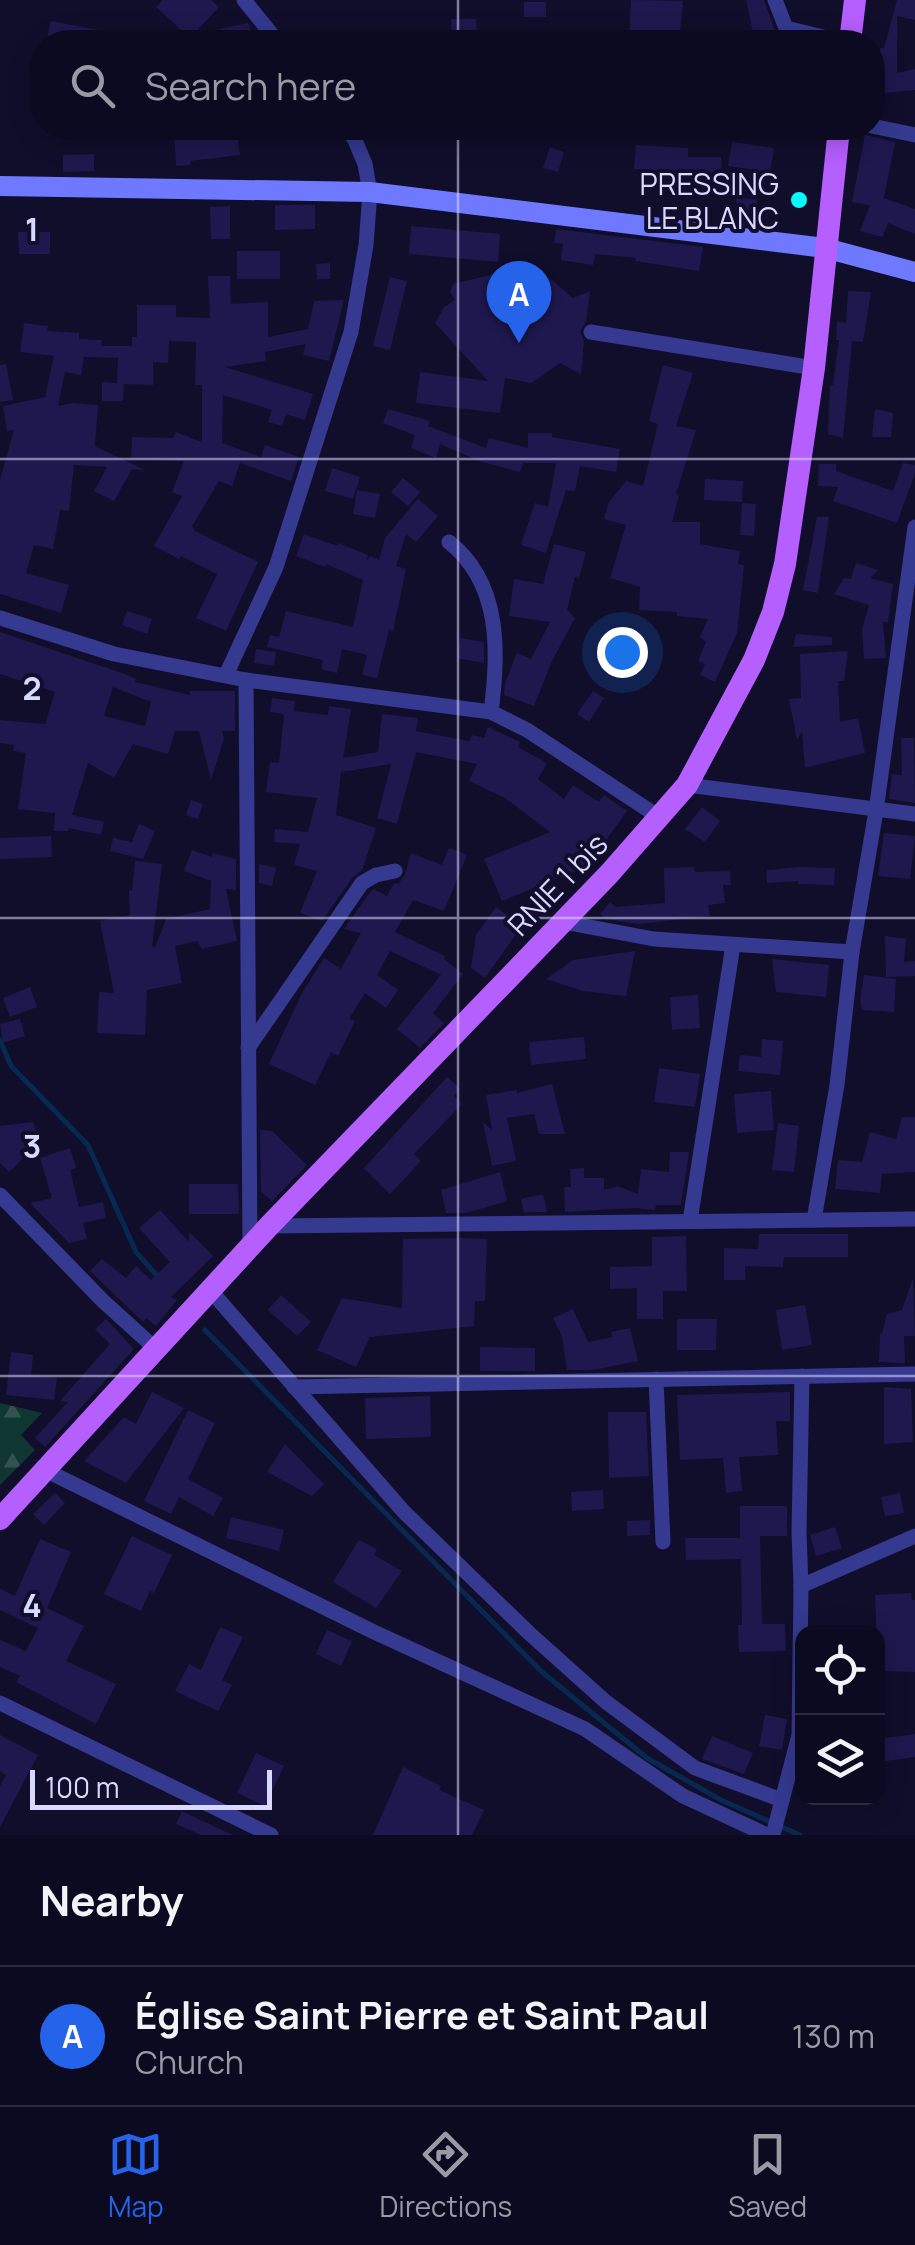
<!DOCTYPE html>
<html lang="en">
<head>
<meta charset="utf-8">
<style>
	body { margin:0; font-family:Manrope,sans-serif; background:#1a182d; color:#f1f3f6 }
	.controls { position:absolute; right:30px; bottom:30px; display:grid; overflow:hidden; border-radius:20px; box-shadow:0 5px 25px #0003 }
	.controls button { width:90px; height:90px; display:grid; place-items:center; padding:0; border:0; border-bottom:2px solid #2c2b3e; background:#0c0a20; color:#f1f3f6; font:50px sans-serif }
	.scale { position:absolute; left:30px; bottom:25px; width:242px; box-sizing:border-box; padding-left:10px; border:5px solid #d9d8ff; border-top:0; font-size:28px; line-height:35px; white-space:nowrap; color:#d9d8ff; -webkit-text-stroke:8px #100e2b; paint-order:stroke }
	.you { position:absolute; left:622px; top:652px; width:35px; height:35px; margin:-25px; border:8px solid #fff; border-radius:50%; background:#1a73e8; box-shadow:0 0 0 15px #1a73e833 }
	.badge { display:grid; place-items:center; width:65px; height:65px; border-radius:50%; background:#2563eb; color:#fff; font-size:32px; font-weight:700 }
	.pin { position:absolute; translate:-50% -82px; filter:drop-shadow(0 2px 5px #0008) }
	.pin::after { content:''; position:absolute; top:52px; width:35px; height:30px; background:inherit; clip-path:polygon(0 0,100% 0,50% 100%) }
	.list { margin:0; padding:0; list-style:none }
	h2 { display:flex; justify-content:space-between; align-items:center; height:130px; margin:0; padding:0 40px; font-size:42px }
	h2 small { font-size:32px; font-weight:400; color:#9a9aa5 }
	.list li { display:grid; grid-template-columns:65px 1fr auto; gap:30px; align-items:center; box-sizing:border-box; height:140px; padding:0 40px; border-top:2px solid #2c2b3e }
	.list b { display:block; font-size:38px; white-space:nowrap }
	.list p { margin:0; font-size:32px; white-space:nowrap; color:#9a9aa5 }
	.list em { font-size:32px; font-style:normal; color:#9a9aa5 }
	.icon { flex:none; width:55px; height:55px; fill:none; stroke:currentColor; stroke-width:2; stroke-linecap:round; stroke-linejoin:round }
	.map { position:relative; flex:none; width:915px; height:1835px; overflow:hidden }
	.search { position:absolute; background:#0c0a20; box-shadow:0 5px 25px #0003; left:30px; right:30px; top:30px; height:110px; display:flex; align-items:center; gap:25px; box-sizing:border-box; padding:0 35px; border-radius:40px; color:#9a9aa5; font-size:38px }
	.sheet { height:270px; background:#0c0a20 }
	nav { display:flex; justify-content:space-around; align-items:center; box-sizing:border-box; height:140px; border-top:2px solid #2c2b3e; background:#0c0a20; font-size:28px; color:#9a9aa5 }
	nav a { display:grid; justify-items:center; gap:5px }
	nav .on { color:#2563eb }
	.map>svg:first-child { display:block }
	.forest { fill:url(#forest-firs) }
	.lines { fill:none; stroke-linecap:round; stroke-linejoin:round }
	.stream { stroke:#072951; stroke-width:5 }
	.building { fill:#1e184e; fill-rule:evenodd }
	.street { stroke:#35398f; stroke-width:15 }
	.secondary { stroke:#6f79ff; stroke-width:20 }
	.primary { stroke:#b55fff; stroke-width:22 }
	.grid { fill:none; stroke:#d9d8ff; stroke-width:2.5; stroke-opacity:0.55 }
	.poi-dot { fill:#04fcff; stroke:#100e2b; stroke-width:4 }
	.labels { text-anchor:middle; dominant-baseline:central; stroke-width:8; stroke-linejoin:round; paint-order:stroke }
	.poi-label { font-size:30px; fill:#d9d8ff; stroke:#100e2b; text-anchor:end }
	.street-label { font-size:30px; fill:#d9d8ff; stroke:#100e2b }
	.grid-label { font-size:32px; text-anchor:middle; font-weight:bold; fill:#d9d8ff; stroke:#100e2b; stroke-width:8; stroke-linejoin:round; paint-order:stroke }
</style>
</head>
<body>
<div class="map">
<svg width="915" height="1835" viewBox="0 0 915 1835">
	<defs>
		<pattern id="forest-firs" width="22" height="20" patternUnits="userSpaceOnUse" patternTransform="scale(2.5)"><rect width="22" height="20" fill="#103631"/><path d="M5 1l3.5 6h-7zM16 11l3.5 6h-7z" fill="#325250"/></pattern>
	</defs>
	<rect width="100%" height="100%" fill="#100e2b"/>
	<!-- forest -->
	<polygon class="forest" points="0,1403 42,1413 21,1435 35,1450 0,1485"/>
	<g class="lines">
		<!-- stream -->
		<g class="stream">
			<polyline points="0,1040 11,1066 88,1145 136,1252 160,1279"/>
			<polyline points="205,1330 542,1672 647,1758 721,1800 800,1835"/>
		</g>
	</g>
	<!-- building -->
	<g class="building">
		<polygon points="163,0 211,0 219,7 190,38 156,7"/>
		<polygon points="631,0 683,1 679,42 629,42"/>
		<polygon points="746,0 764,0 779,42 755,42"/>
		<polygon points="897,0 915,0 915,20 897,16 897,73 915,69 915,90 884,93 880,48 884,48"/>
		<rect x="524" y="2" width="22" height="15"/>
		<polygon points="451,19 476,19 477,39 452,40"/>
		<polygon points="51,21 105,31 103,42 46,42"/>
		<polygon points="248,23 255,42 223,42 220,29"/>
		<polygon points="208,128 236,128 240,155 190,161 191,165 176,166 174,134 209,132"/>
		<polygon points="865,135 895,142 884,198 915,209 915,234 888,223 882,237 860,231 870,205 852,202"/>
		<polygon points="732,142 774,148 770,172 728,166"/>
		<polygon points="636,145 688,148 688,157 721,157 722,174 634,169"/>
		<polygon points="550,147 564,152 558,172 543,168"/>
		<polygon points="94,154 94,171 63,172 63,155"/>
		<polygon points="737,197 757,200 759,226 733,222"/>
		<polygon points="275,205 315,205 315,229 275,230"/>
		<polygon points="230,206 230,239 211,239 210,207"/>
		<polygon points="411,226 500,234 498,262 409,254"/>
		<polygon points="556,229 703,247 699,271 635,261 636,258 595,254 593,265 561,260 563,244 554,243"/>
		<polygon points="18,232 50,232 50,254 19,254"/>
		<rect x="237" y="251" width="43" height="28"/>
		<polygon points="330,263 330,279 317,279 316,264"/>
		<polygon points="518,268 540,270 573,298 590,291 586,322 580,331 584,341 581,374 560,363 531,383 505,378 500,413 416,403 420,372 488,381 435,323 444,307 455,300 450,292 453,284"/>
		<polygon points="208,276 230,276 231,304 268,302 268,337 308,329 314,301 344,300 329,361 303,355 306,344 265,352 266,361 225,367 313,394 305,420 286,414 282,426 268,422 272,410 223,395 222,443 261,457 265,445 299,457 291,481 240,463 232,486 219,481 192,526 195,531 258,562 226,631 196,618 217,574 181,556 179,559 154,546 182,496 172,492 184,461 131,459 132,437 173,438 176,432 202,442 202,385 195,385 196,342 169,341 168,363 153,362 153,385 124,384 123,401 102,401 102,382 117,383 118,358 84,357 81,375 65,372 58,406 72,403 98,405 95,446 145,470 132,469 114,501 94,491 107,467 74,465 69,511 60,510 53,549 34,545 26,573 69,585 61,613 0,594 0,480 14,430 7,431 3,406 45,397 54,356 20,352 24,323 48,326 47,331 79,333 79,339 102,340 101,346 132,346 132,337 137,337 137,305 176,305 176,317 210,318"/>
		<polygon points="390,277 407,281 390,350 373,346"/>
		<polygon points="848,291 871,292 863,342 852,341 843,438 828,434 830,386 833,385 839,340 836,340 837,322 846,323"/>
		<polygon points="6,364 13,400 0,402 0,365"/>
		<polygon points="663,365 693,373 676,426 696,430 676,494 679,495 672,522 700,522 700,544 740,551 738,564 744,565 737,633 715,682 700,675 705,664 698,661 706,642 700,637 708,619 677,616 677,612 639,610 640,587 610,578 626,525 604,519 609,502 626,481 643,486 658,424 649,421"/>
		<polygon points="388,409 430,421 428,426 486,448 489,438 528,448 528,433 552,433 552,437 620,449 616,472 580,466 575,491 566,490 546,553 521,545 535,503 548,507 556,463 523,463 520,472 482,462 440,444 436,458 411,448 415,435 383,423"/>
		<polygon points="875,409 893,413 891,437 872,437"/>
		<polygon points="903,463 915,465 915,473 897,523 833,501 838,487 818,486 819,464 836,464 836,471 893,491"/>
		<polygon points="332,468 360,477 353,499 325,491"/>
		<polygon points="403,478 420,492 408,506 391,492"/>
		<polygon points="705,479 743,481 742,502 704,500"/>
		<polygon points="357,490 380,494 375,518 353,514"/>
		<polygon points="418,499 438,516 416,542 406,534 396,566 406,569 393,631 389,630 377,678 362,675 367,655 342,649 337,673 321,669 323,660 267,647 270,635 279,637 286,611 353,627 363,580 326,564 325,567 296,556 304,534 337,546 338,543 368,555 367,561 370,556 379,560 385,538"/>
		<polygon points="742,503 756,504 754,536 740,535"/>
		<polygon points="817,517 829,517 818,593 803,590"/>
		<polygon points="554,544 586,552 579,578 575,577 567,610 575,618 552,661 534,706 504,695 505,683 517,653 531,659 550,622 509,616 514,579 543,584"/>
		<polygon points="856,563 878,570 870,578 893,584 888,622 883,622 886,658 864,659 862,629 869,605 834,594 844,578 851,579"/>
		<polygon points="127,611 152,619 147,634 122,625"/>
		<path d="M0,632L125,674L136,679L135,682L190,695V691H235V731H222L224,739L211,780L199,731H175L168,754L133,744L114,778L88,763L72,815L104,822L101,835L69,828L68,831H54L55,813L18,809L26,753L13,751L14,745L0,743V720L45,724L55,692L0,674ZM113,687L151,702L145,726L104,716Z"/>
		<polygon points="796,634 832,637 832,645 793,647"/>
		<polygon points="460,638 484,642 484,663 457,658"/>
		<polygon points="256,649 276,652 274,666 254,663"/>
		<polygon points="848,651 844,681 838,681 840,722 858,718 865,753 805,768 802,731 797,740 789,699 801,698 800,654"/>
		<polygon points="593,691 604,698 589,722 577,714"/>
		<polygon points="272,698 295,701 294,711 328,715 329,706 351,709 343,758 378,752 382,714 418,718 416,731 469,741 472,735 484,738 488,727 520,742 518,747 547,763 538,779 564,799 573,785 599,802 604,795 627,811 582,873 578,870 502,901 484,859 550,832 505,798 469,781 477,764 416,752 397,824 377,818 391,764 341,772 336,815 376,828 362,870 353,877 322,921 300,913 317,871 294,865 300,844 274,842 275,829 308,832 317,798 266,792 270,762 279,763 284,714 270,712"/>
		<polygon points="901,738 914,738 915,803 889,799 892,774 902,775"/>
		<polygon points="191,800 203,804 198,819 186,815"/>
		<polygon points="702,807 720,821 705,842 685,829"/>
		<polygon points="139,824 155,831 143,859 110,851 113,838 132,842"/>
		<polygon points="884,833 915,836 910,879 878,876"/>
		<polygon points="51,836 52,857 0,859 0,838"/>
		<polygon points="449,848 467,855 444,911 413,900 395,932 445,956 444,959 463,974 433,1013 444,1023 420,1048 397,1029 441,975 390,951 377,975 398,990 386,1008 365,993 349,1019 355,1021 338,1056 331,1052 315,1085 269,1064 302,993 324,958 341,969 361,933 344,929 370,892 374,889 387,896 394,883 398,884 405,875 411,853 442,865"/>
		<polygon points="192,850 212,857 212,853 236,859 236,890 226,889 237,941 202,949 197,941 175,946 182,983 147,990 145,1035 97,1033 99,992 114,993 100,921 130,915 129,891 132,891 135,861 162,864 152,947 155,948 166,919 210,909 211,881 184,871"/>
		<polygon points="259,864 276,868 272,886 259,883"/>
		<polygon points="694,867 695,872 730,871 731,885 723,885 725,903 708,905 710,916 638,924 606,919 600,914 610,902 616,907 665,903 664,868"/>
		<polygon points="800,867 835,868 834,885 798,884 798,881 767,883 767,870"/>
		<polygon points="496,907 522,926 485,978 471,968 476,935"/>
		<polygon points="885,936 906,939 904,962 915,961 915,976 886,977"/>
		<polygon points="635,951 626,996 583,991 546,979 573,960"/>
		<polygon points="772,959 829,965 826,997 776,992"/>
		<polygon points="864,975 896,979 894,1012 862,1010 860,1000"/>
		<polygon points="30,987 37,1007 10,1017 3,998"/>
		<polygon points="698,995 700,1028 672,1030 670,997"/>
		<polygon points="20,1019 25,1036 3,1043 0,1024"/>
		<polygon points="584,1037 586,1059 531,1065 529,1042"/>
		<polygon points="762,1039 783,1041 780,1075 738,1071 740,1055 761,1057"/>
		<polygon points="659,1068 700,1074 695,1107 654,1102"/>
		<polygon points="447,1077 460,1089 454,1096 462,1104 414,1154 421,1161 390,1194 364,1168"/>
		<polygon points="552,1084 565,1134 539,1134 534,1114 507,1118 516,1161 492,1166 483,1122 492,1130 486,1095 517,1090 517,1093"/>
		<polygon points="771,1091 774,1130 737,1133 734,1094"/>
		<polygon points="902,1117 915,1117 915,1172 882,1174 880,1193 835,1189 838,1160 862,1162 870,1132 896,1139"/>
		<polygon points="33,1122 44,1152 22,1159 9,1172 0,1163 0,1126"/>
		<polygon points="778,1123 799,1126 794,1172 772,1170"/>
		<polygon points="260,1130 272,1131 307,1165 272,1201 261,1192"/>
		<polygon points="70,1148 76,1168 70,1170 79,1207 103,1202 106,1218 83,1223 87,1239 69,1243 30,1203 52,1198 40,1158"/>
		<polygon points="670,1152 689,1152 681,1205 656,1205 655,1210 634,1208 565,1212 564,1187 571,1187 570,1169 584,1168 584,1178 604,1178 604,1190 617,1186 638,1194 641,1169 669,1172"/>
		<polygon points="500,1172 507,1201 466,1213 446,1213 441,1190"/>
		<polygon points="189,1184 238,1184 239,1214 189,1214"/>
		<polygon points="543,1194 547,1212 524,1212 521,1199"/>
		<polygon points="160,1210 189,1242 189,1232 213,1256 171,1297 177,1300 156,1326 146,1318 143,1322 90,1271 102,1259 126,1278 136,1266 151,1280 170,1262 139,1228"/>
		<polygon points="759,1234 848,1234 848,1257 784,1257 783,1267 745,1266 745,1280 724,1280 724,1248 758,1249"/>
		<polygon points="686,1236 687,1291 663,1291 663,1319 637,1319 637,1288 610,1289 610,1267 652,1266 652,1237"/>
		<polygon points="461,1238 487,1239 485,1301 475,1301 474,1326 370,1337 356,1367 317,1350 342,1298 402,1308 403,1239"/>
		<polygon points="913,1278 915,1336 904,1336 905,1363 879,1362 880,1334 882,1334 887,1314 902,1310"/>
		<polygon points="281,1295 311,1322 297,1336 268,1310"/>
		<polygon points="805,1305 812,1345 782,1350 776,1310"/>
		<polygon points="573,1309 588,1342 612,1337 611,1332 630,1328 638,1361 593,1370 567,1370 562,1336 553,1318"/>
		<polygon points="106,1319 134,1349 45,1447 35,1438 68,1402 60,1401 110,1344 95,1329"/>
		<polygon points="677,1319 717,1319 716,1350 677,1350"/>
		<polygon points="480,1347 535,1348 535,1371 480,1371"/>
		<polygon points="11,1352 33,1355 31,1375 57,1378 54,1400 6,1395"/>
		<polygon points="884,1387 911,1389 913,1442 884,1444"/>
		<polygon points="152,1392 184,1408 126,1483 84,1461 124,1417 136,1424"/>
		<polygon points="790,1392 790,1421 776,1421 778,1455 739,1457 742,1491 726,1493 723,1458 680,1460 677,1395"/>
		<polygon points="430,1396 431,1437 366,1439 365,1398"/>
		<polygon points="188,1410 215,1423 188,1479 223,1498 213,1516 179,1497 171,1514 144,1501"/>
		<polygon points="608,1412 646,1412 649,1476 609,1478"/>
		<polygon points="285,1444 324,1484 312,1496 267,1472"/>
		<polygon points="603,1490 604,1509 572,1511 571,1492"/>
		<polygon points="55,1493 65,1503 44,1525 33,1514"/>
		<polygon points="900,1493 904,1513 885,1516 881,1497"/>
		<polygon points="740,1506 787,1506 787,1536 760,1536 762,1624 785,1624 786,1651 739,1652 738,1625 742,1625 741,1559 686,1560 685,1538 740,1538"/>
		<polygon points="231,1517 284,1530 279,1551 226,1538"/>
		<polygon points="650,1520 650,1535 627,1536 627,1521"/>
		<polygon points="835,1527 842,1548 816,1556 810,1535"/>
		<polygon points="132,1536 172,1555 154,1593 150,1591 141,1611 104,1594"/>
		<polygon points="40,1539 71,1552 47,1608 84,1626 66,1661 116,1684 96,1724 16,1682 20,1676 0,1667 0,1640 26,1651 38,1628 0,1610 0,1589 15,1596"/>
		<polygon points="359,1540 377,1549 374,1555 402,1571 376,1608 333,1582"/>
		<polygon points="911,1593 912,1600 915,1600 915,1672 878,1671 875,1595"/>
		<polygon points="220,1627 243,1637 222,1680 232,1685 218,1711 175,1691 189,1664 201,1670"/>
		<polygon points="327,1630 352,1641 341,1666 316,1654"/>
		<polygon points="765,1715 787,1719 782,1750 759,1746"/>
		<polygon points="915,1734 915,1757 878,1762 878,1739"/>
		<polygon points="0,1735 38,1755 0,1827 0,1786 6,1775 0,1771"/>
		<polygon points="712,1736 753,1753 744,1774 702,1759"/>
		<polygon points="256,1753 284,1766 265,1806 237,1793"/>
		<polygon points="403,1767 441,1786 439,1790 484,1810 472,1835 373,1835"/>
		<polygon points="182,1811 196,1818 233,1835 201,1835 176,1824"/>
	</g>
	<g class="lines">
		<!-- street -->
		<g class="street">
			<polyline points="244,0 278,42"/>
			<polyline points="775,0 786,28 844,42"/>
			<polyline points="872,126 915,135"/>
			<polyline points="591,332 814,368"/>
			<path d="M449,542C501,583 499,652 491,712"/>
			<polyline points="0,618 114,654 246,680 491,712 527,730 659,817"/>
			<polyline points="226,675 276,567 351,332 366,245 370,192 365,164 354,138 346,128"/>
			<polyline points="246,680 250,1247"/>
			<polyline points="687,785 915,814"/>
			<polyline points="563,922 654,939 852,952"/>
			<polyline points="248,1048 362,883 376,875 395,871"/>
			<polyline points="0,1195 103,1301 156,1349"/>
			<polyline points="814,1220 837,1085 852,952 876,811 915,527"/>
			<polyline points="690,1221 733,945"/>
			<polyline points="269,1226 915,1219"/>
			<polyline points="210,1290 404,1512 529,1633 606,1702 695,1768 782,1800"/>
			<polyline points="656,1379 663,1542"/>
			<polyline points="294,1387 915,1374"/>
			<polyline points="47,1471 374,1632 585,1729 683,1796 767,1835"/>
			<polyline points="801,1586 799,1532 802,1376"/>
			<polyline points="0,1703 271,1835"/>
			<polyline points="773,1835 799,1735 801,1586 915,1536"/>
		</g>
		<!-- secondary -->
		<polyline class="secondary" points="0,186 370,192 825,248 915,272"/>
		<!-- primary -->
		<g class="primary">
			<polyline points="850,42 855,0"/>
			<polyline points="0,1519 269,1226 609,874 687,785 754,660 773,612 785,564 814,368 839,128"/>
		</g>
	</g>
	<!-- grid -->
	<path class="grid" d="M458,0V42M458,128V1835M0,459H915M0,918H915M0,1376H915"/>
	<!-- markers -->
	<circle class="poi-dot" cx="799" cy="200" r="10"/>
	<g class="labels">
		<!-- poi labels -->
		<g class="poi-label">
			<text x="779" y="183">PRESSING<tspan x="779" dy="34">LE BLANC</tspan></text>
		</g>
		<!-- street labels -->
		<g class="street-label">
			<text transform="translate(557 884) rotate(-46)">RNIE 1 bis</text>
		</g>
	</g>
	<g class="grid-label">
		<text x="32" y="241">1</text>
		<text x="32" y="700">2</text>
		<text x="32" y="1158">3</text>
		<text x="32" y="1617">4</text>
	</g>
</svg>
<div class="controls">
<button><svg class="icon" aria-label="locate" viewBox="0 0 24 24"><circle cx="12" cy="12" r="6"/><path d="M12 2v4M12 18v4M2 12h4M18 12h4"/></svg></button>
<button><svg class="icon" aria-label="layers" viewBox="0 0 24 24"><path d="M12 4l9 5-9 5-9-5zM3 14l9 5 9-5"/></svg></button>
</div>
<div class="scale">100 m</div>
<div class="you"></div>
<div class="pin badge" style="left:519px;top:343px">A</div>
<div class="search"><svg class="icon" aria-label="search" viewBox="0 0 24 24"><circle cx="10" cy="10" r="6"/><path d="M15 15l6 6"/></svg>Search here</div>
</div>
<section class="sheet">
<h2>Nearby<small></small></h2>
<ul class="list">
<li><span class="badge">A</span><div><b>Église Saint Pierre et Saint Paul</b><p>Church</p></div><em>130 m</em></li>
</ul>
</section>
<nav>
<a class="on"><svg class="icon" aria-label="map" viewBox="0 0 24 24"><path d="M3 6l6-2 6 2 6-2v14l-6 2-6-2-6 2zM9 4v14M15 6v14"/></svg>Map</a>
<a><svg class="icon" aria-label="directions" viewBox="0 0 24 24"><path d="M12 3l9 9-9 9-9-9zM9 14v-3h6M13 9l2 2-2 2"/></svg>Directions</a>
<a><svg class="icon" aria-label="saved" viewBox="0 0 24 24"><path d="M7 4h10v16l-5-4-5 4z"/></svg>Saved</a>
</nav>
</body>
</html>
